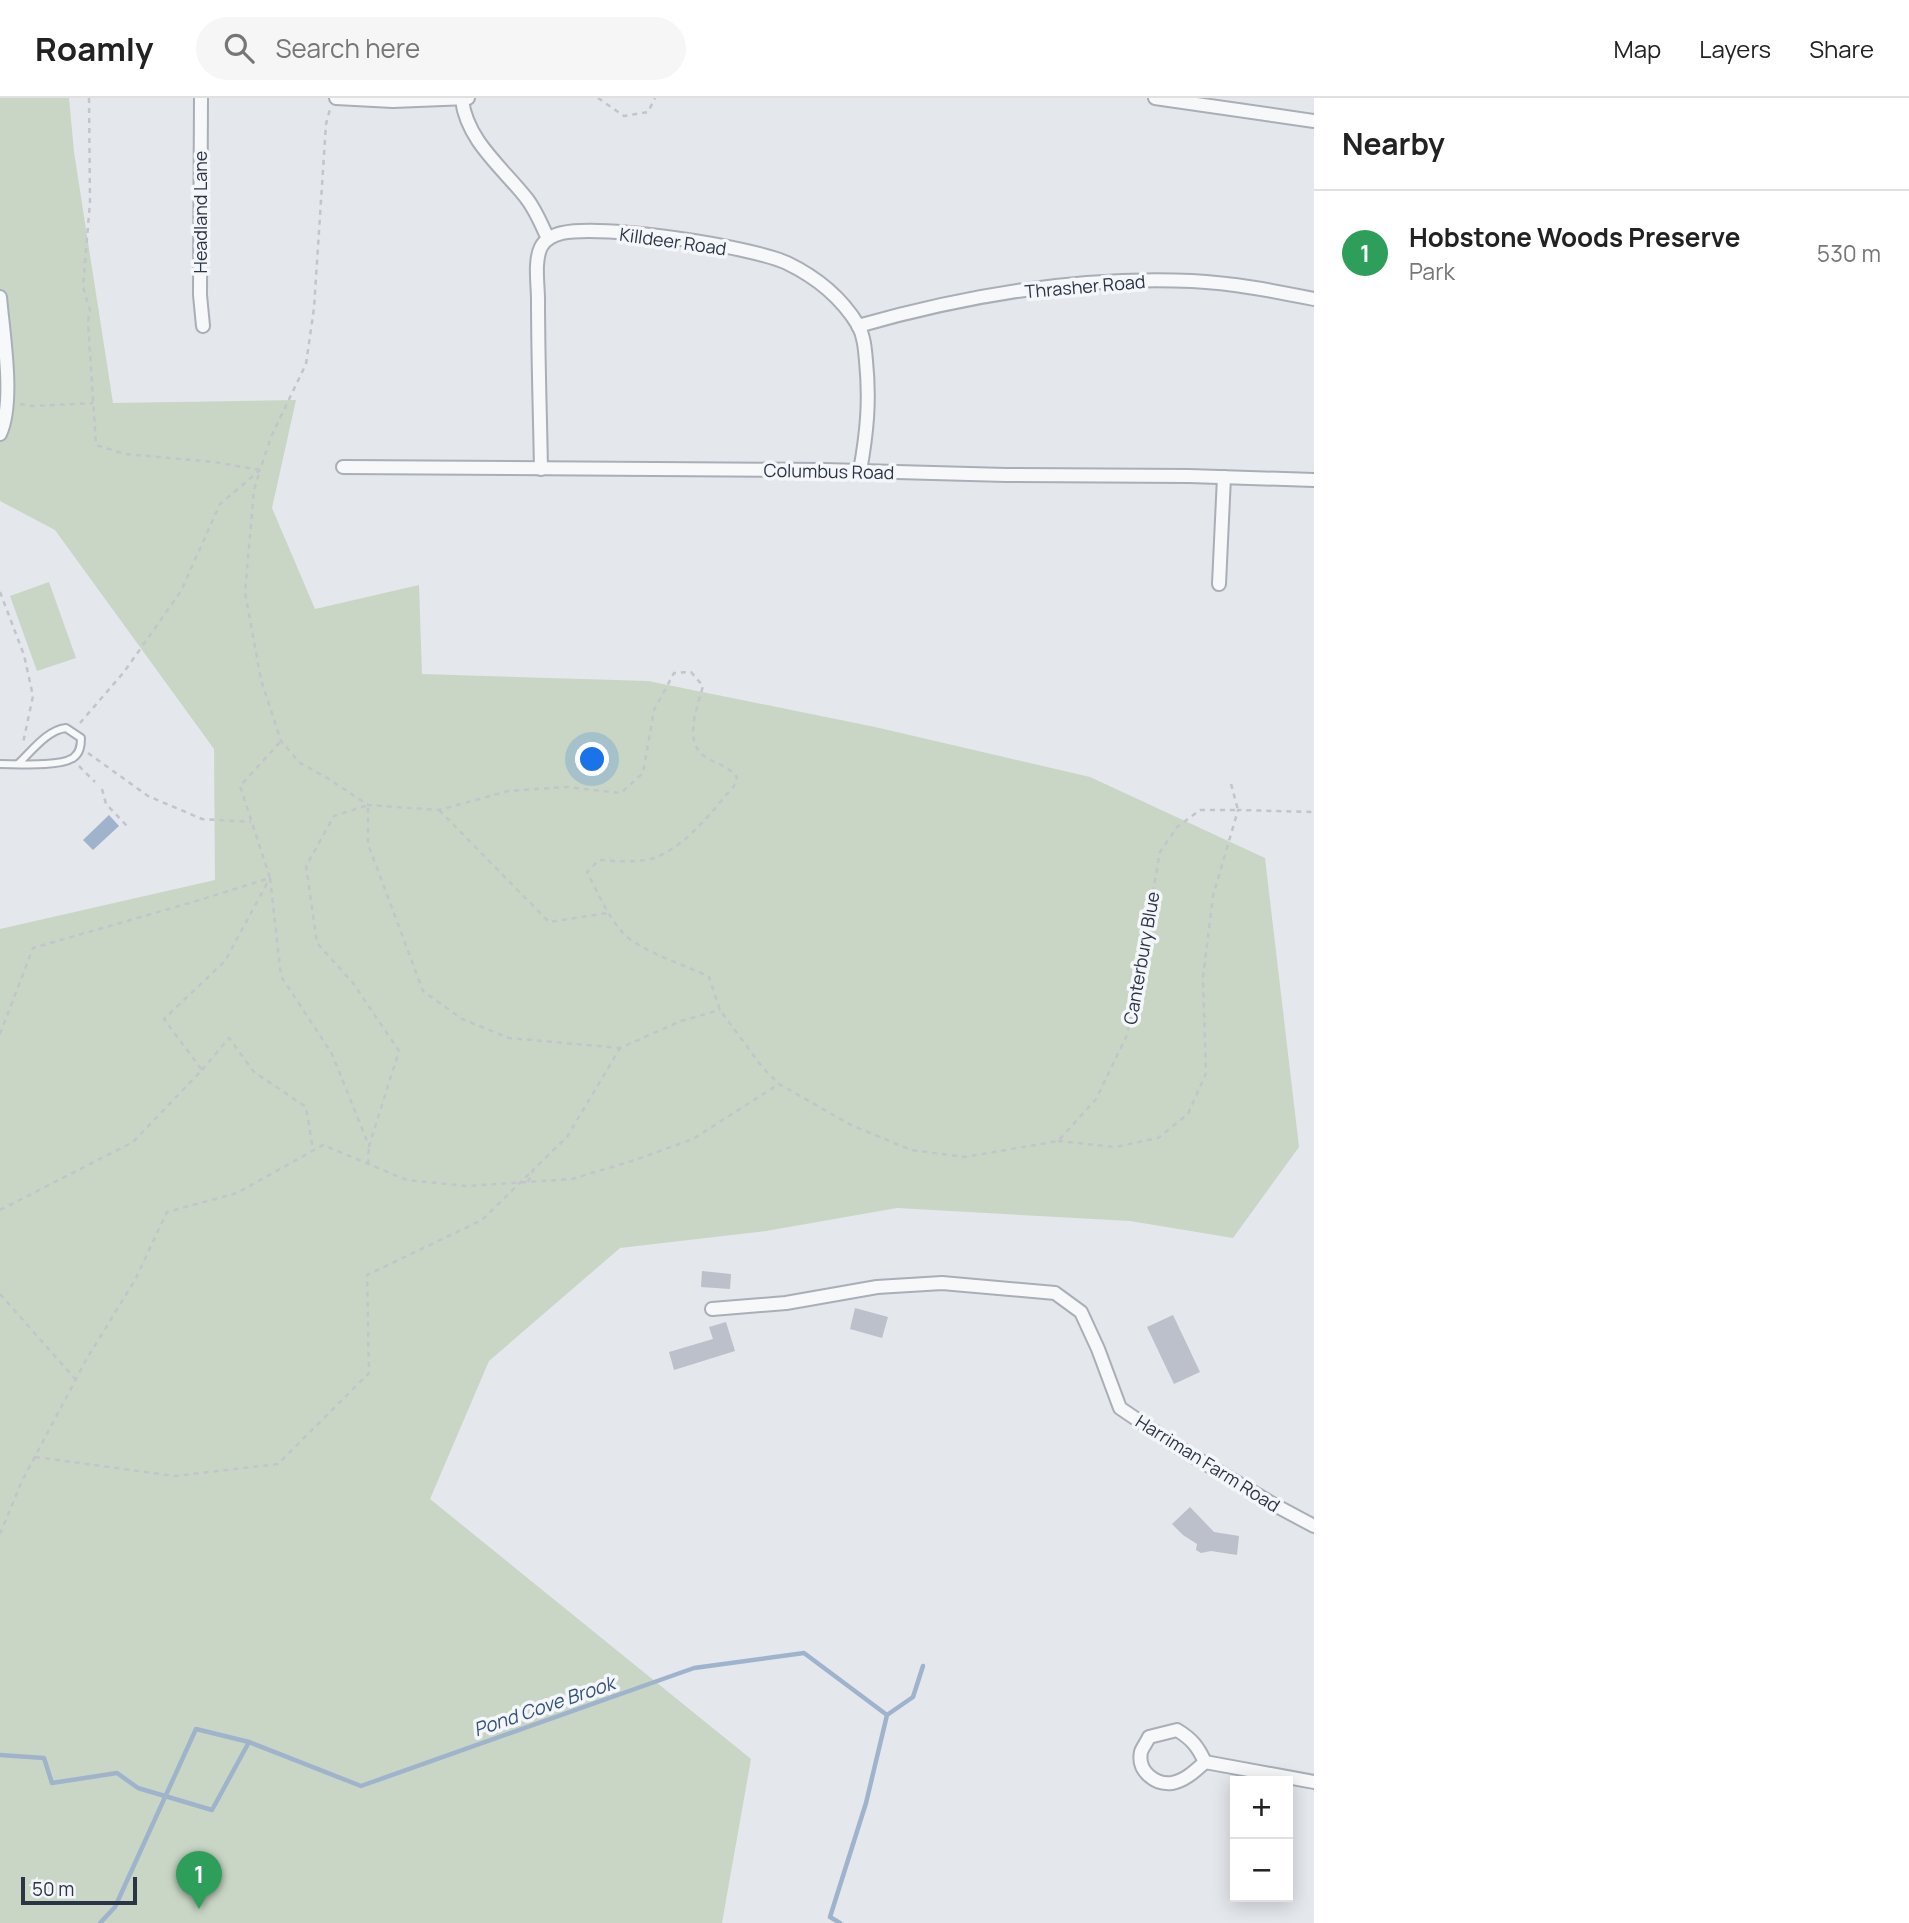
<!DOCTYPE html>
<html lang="en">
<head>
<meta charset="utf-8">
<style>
	body { margin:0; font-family:Manrope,sans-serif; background:#f6f6f6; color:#222 }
	.controls { position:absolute; right:21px; bottom:21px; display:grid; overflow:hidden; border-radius:0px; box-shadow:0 4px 18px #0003 }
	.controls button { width:63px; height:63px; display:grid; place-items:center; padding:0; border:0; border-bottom:2px solid #e0e0e0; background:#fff; color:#222; font:35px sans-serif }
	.scale { position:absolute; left:21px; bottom:18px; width:116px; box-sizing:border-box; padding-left:7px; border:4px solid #2b3445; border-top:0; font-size:19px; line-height:24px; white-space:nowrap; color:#2b3445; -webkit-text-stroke:5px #f4f6f9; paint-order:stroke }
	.you { position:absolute; left:593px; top:662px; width:24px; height:24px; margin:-18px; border:5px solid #fff; border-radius:50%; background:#1a73e8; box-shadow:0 0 0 10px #1a73e833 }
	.badge { display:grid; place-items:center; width:46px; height:46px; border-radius:50%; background:#0f766e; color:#fff; font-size:23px; font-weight:700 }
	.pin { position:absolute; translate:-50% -58px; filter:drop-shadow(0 2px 4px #0008) }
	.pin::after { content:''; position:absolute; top:37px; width:24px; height:21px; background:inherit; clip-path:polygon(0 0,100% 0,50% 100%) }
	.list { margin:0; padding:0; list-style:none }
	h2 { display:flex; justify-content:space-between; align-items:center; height:91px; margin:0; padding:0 28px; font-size:30px }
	h2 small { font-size:23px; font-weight:400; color:#767676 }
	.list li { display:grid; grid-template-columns:46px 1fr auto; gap:21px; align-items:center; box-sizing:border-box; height:126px; padding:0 28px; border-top:2px solid #e0e0e0 }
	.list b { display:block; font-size:26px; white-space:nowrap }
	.list p { margin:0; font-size:23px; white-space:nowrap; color:#767676 }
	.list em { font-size:23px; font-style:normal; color:#767676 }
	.icon { flex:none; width:38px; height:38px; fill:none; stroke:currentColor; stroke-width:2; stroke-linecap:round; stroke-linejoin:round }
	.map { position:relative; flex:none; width:1314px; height:1825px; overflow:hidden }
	header { display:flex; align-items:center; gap:42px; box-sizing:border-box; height:98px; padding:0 35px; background:#fff; border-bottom:2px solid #e0e0e0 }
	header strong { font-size:33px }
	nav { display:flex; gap:38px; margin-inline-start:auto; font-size:24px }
	.search { width:490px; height:63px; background:#f6f6f6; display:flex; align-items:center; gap:18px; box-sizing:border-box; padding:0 24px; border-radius:38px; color:#767676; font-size:26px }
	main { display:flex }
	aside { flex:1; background:#fff }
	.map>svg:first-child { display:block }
	.green { fill:#c9d6c5 }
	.water { fill:#9fb4cc }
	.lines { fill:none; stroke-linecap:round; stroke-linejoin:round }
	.stream { stroke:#9fb4cc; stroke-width:4.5 }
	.building { fill:#bbc0ca }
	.lane-casing { stroke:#a9aeb7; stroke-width:10 }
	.street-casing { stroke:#a9aeb7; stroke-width:16 }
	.path { stroke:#c2c5cb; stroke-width:2.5; stroke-dasharray:5 5; stroke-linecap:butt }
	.lane { stroke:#f7f8fa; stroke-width:6 }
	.street { stroke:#f7f8fa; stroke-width:12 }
	.labels { text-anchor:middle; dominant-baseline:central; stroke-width:7; stroke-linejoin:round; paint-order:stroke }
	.street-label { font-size:18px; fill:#2b3445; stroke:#f4f6f9 }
	.water-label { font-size:19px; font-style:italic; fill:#34527a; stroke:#f4f6f9 }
</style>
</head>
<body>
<header>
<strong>Roamly</strong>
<div class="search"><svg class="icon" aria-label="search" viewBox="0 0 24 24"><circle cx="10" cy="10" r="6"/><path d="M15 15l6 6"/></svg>Search here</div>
<nav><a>Map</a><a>Layers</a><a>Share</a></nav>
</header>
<main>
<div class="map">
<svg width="1314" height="1825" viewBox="0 0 1314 1825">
	<rect width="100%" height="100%" fill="#e4e7ec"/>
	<!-- green -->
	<g class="green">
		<polygon points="0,0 69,0 74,54 113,305 296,302 272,410 315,511 419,487 422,576 648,583 875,629 1090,679 1265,760 1299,1049 1233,1140 1130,1123 897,1110 766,1133 620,1150 489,1263 430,1401 751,1661 722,1825 0,1825 0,831 215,782 214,651 55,432 0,403"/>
		<polygon points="49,484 76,560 37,573 10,498"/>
	</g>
	<!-- water -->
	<polygon class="water" points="109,717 119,728 93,752 83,742"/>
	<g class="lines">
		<!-- stream -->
		<g class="stream">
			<polyline points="887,1617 913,1599 923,1568"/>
			<polyline points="0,1657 44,1660 52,1685 117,1675 138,1690 212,1712 249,1644"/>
			<polyline points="100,1825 115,1809 196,1631 249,1644 361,1688 694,1570 804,1555 887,1617 866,1705 830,1819 840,1825"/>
		</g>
	</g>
	<!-- building -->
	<g class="building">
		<polygon points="702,1173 731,1176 730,1191 701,1189"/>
		<polygon points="855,1210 888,1219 882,1240 850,1231"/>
		<polygon points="1173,1217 1200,1274 1174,1286 1147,1229"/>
		<polygon points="726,1224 735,1253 674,1272 669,1254 713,1241 709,1229"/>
		<polygon points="1190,1409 1214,1434 1239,1438 1237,1457 1211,1453 1201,1455 1196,1452 1197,1446 1183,1437 1172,1426"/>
	</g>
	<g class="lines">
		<!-- lane casing -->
		<g class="lane-casing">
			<path id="lane" d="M0,666C18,666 58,669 73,660C80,655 81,648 81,640L66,630C47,632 32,653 18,666"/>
		</g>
		<!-- street casing -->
		<g class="street-casing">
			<g id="street">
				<polyline points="201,0 200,197 203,228"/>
				<polyline points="336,0 393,3 468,0"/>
				<polyline points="1155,0 1314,23"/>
				<path d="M462,2C467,43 503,70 527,101C536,113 542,127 548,141"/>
				<path d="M0,199C3,235 15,304 0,336"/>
				<path d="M858,228C966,197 1079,178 1192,183C1233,185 1274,193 1314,201"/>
				<polyline points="343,369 824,372 1006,377 1189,378 1314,382"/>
				<path d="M541,371C540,315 538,258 538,202C538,186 534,163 541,149C545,141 554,137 562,135C603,126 749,148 787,165C816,179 841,199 858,227C864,238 865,251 866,263C870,303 867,334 860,373"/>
				<polyline points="1219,486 1224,379"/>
				<polyline points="712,1211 786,1205 877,1189 942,1185 1055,1195 1081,1214 1098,1251 1120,1310 1176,1348 1271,1405 1314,1428"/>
				<path d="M1177,1632C1192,1641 1198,1649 1205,1664C1196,1672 1185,1683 1172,1685C1155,1687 1137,1673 1141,1654C1142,1650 1147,1644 1149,1639Z"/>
				<polyline points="1205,1664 1314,1684"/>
			</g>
		</g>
		<!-- path -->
		<g class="path">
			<path d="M89,0L90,104L83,189L90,212L88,224L96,347L125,356L214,364L260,372L254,392L245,494L261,582L281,643L300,665L329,681L368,707L439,712L508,693L566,689L621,695L643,675L654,612L674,575L691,574L703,588C698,608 683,642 704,658C717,667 726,666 737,679L734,688C712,713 690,744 659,758C642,766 617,763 599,762L587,774C598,795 607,817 623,835C639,853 686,867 709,879L720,912L763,970L779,986L851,1027L911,1052L965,1059L1058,1043L1096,1001L1127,937L1160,754L1177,729L1200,712H1238L1230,682"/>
			<polyline points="598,0 624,18 648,14 655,0"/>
			<polyline points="20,306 33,308 93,305"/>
			<polyline points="0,494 24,557 33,598 23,645"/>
			<polyline points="80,625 124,574 181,493 220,406 260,372 271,339 306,266 314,210 326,26 330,11"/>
			<polyline points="88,655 148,698 202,721 251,724"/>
			<polyline points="79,668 95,684"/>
			<polyline points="102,691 106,706 128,729"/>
			<polyline points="439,712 549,824 608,815"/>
			<polyline points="270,780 281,878 332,956 369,1048 399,953 353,885 317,845 306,768 334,718 368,707 368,746 423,893 462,921 509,940 620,950 681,923 720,912"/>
			<polyline points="0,936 33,850 193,804 270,780 240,688 281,643"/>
			<polyline points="202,972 229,940 254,974 306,1009 313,1052"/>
			<polyline points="1058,1043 1115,1049 1158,1040 1188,1016 1206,975 1203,879 1213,798 1238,712 1314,714"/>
			<polyline points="368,1066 369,1048"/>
			<polyline points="528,1084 533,1072 567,1039 620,950"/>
			<polyline points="0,1112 133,1044 202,972 164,921 225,863 270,780"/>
			<polyline points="0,1196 76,1282"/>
			<polyline points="35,1359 175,1378 278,1366 369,1275 367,1177 482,1122 533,1072"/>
			<polyline points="0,1436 21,1385 86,1262 135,1182 167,1114 237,1095 323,1047 407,1082 467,1088 572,1081 635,1062 693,1041 779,986"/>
		</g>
		<!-- lane -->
		<use href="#lane" class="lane"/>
		<!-- street -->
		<use href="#street" class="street"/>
	</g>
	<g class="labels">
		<!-- street labels -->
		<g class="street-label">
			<text transform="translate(200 114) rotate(-90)">Headland Lane</text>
			<text transform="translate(673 143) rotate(8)">Killdeer Road</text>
			<text transform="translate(1085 188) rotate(-5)">Thrasher Road</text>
			<text transform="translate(829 373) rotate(1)">Columbus Road</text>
			<text transform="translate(1141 860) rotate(-80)">Canterbury Blue</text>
			<text transform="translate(1208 1365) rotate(32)">Harriman Farm Road</text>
		</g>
		<!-- water labels -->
		<g class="water-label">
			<text transform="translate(544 1608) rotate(-19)">Pond Cove Brook</text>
		</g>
	</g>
</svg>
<div class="controls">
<button>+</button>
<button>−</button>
</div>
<div class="scale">50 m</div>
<div class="you"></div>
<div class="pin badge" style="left:199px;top:1811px;background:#2e9e5b">1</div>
</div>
<aside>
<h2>Nearby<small></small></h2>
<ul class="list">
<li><span class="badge" style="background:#2e9e5b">1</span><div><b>Hobstone Woods Preserve</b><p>Park</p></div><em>530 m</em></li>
</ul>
</aside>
</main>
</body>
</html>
